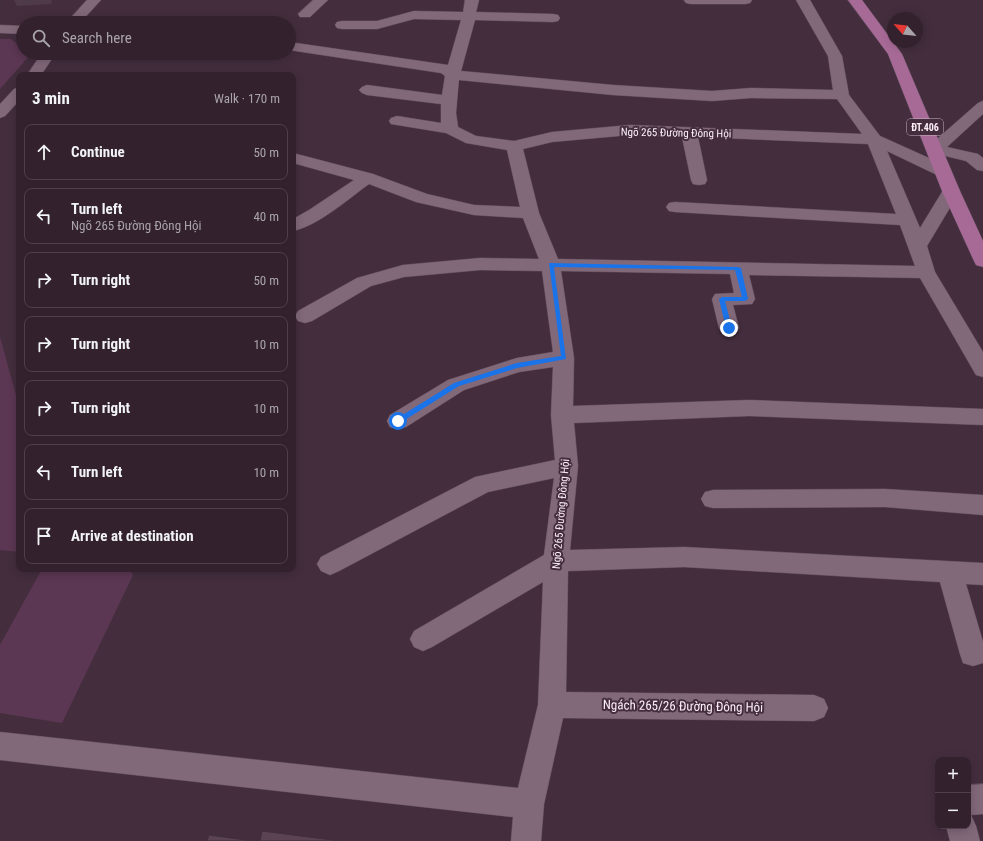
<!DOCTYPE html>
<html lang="en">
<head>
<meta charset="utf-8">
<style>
	body { margin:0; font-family:"Roboto Condensed",sans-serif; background:#3b2a36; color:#f1f3f6 }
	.controls { position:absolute; right:12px; bottom:12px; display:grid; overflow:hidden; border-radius:8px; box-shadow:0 2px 10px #0003 }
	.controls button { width:36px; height:36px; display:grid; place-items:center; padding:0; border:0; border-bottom:1px solid #4e3f4a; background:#33222e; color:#f1f3f6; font:20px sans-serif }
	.compass { position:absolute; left:887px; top:12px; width:36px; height:36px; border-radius:50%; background:#33222e; box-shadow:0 2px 10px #0003; rotate:297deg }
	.stop { position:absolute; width:12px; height:12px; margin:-9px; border:3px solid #1a73e8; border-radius:50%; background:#fff }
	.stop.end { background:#1a73e8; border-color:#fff; box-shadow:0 1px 4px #0008 }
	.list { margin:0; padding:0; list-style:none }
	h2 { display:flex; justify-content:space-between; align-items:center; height:52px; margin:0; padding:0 16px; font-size:17px }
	h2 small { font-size:13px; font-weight:400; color:#a9a4aa }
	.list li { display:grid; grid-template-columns:26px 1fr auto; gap:12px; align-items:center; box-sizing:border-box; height:56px; margin:0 8px 8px; padding:0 8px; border:1px solid #4e3f4a; border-radius:8px }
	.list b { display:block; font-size:15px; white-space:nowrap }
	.list p { margin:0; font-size:13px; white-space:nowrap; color:#a9a4aa }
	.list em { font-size:13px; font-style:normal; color:#a9a4aa }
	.icon { flex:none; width:22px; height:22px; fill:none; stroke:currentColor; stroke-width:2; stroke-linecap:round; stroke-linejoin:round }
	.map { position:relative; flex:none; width:983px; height:841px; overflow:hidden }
	.search { position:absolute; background:#33222e; box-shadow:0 2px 10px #0003; left:16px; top:16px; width:280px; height:44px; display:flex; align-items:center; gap:10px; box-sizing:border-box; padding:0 14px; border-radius:22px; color:#a9a4aa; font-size:15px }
	.panel { position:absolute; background:#33222e; box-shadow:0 2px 10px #0003; left:16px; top:72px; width:280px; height:500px; border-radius:8px }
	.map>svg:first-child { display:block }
	.green { fill:#5c3753 }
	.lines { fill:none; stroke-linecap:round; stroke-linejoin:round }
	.minor-casing { stroke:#614d5c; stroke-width:1 }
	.major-casing { stroke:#614d5c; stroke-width:1 }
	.minor { fill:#82697a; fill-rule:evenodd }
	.major { fill:#a76a97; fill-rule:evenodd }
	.wall { fill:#4e3a48 }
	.shaded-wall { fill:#402f3b }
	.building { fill:#5b4354; stroke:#402f3b }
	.route { fill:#1a73e8 }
	.labels { text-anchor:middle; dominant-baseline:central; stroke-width:4; stroke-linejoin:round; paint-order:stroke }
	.shield { fill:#442e3e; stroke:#c6b4c0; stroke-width:1 }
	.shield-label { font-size:10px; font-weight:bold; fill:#fdeef8 }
	.street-label { font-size:11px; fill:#fdeef8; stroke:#442e3e }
	.near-street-label { font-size:13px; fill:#fdeef8; stroke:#442e3e }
</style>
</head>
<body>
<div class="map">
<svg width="983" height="841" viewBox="0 0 983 841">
	<rect width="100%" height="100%" fill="#442e3e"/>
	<!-- green -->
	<g class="green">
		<polygon points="0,39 11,39 23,49 23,53 28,53 30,55 0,89"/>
		<polygon points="0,337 19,406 19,552 0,550"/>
		<polygon points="42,569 129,569 133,575 62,723 0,713 0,645"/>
	</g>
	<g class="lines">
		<!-- minor casing -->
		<g class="minor-casing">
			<g id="minor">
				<polygon points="87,0 101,0 80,23 66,23"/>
				<polygon points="313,0 328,0 310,17 300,17 298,14"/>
				<path d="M465,0H479L476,12L553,14L558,15L560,18L558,21L553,22L475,20L461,71L613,85L712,91L751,88L833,90L828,56L796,0H810L842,56L849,95L880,136L949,167L951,171L949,175L943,176L937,175L887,151L920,228L945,187L951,186L957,187L960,191L927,246L935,272L983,352V377L976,375L920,278L749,275L755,299L752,304L733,305L739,328L736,333L729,335L722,333L719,328L712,299L715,294L734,293L730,274L561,271L574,358L573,406L749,400L983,409V425L749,416L574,423L578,466L570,550L684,547L983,563V585L966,584L983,642V663L973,666L963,663L960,654L940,582L684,567L568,571L566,692L814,695L824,699L828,708L824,717L814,721L563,718L544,804L541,841H511L513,817L0,760V732L518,788L538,705L543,582L432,647L423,651L414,647L410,639L414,631L544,555L554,478L488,492L339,571L330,575L321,571L317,564L321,557L475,477L555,460L551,415L553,367L519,372L464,390L406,427L398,429L390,427L387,421L390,415L448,380L517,358L553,352L542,271L480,270L404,277L371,286L312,321L305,323L298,321L295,316L298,311L357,278L403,265L480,258L539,259L523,218L474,215L416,202L369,184C347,200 319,225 293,231V219L309,210L354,180L293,163V153L373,174L427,194L474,205L520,207L507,150L466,143L446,133L391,124L389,121L391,118L397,116L441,123V104L367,95L362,93L359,90L362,87L367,85L442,95L445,76L441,73L289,50V42L448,65L461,20L414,19L377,29H342L337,28L335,25L337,22L342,21H377L414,11L463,12ZM459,80L613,95L712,101L751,98L837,99L862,134L630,125L552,132L514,141L476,136L458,127L456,113ZM630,135L682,137L691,180L693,184L699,185L705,184L707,180L698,137L868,144L896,214L675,202L669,203L666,207L669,211L675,212L900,225L915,266L558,259L539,213L523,149L552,142Z"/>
				<polygon points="684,0 752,0 750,3 745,4 691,4 686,3"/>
				<polygon points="0,25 23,26 23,34 0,33"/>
				<polygon points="42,53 56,53 41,75 27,75"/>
				<polygon points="19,87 19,101 5,116 0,118 0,104 14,89"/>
				<polygon points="983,101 983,114 947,147 978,154 983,158 983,171 977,170 966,161 929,152 927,149 929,146 978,103"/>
				<polygon points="885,489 983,495 983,515 885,507 713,508 705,506 701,499 705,492 713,490"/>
				<polygon points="983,784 983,814 971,815 976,826 980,841 950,841 946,826 968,826 968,785"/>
			</g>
		</g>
		<!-- major casing -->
		<g class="major-casing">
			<polygon id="major" points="848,0 862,0 902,54 960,191 983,241 983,267 976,265 974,261 942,191 888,54"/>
		</g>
		<!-- minor -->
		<use href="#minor" class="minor"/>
		<!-- major -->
		<use href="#major" class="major"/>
	</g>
	<!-- wall -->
	<polygon class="wall" points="14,0 52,0 51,4 17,6"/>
	<!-- shaded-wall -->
	<polygon class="shaded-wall" points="0,0 3,0 0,7"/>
	<!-- building -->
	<g class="building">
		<polygon points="262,831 340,841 260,841"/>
		<polygon points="209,835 253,841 207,841"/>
	</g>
	<!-- route -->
	<polygon class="route" points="549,263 738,267 741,268 748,299 745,301 725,301 732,328 729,330 726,328 719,299 722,297 742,297 735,270 554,267 566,359 517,368 459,386 400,423 396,423 396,419 454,383 517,363 561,356"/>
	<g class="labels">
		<!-- shield labels -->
		<rect class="shield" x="907" y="119" width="36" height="16" rx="3"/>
		<g class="shield-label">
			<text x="925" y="127">ĐT.406</text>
		</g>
		<!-- street labels -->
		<g class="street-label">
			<text transform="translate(676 133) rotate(1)">Ngõ 265 Đường Đông Hội</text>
			<text transform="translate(561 514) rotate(-85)">Ngõ 265 Đường Đông Hội</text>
		</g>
		<!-- near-street labels -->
		<g class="near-street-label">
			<text transform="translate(683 706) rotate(1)">Ngách 265/26 Đường Đông Hội</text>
		</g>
	</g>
</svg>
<div class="controls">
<button>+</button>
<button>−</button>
</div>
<svg class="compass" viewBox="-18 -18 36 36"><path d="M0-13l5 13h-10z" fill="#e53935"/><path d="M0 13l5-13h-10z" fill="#a9a4aa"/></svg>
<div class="stop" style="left:398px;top:421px"></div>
<div class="stop end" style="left:729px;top:328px"></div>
<div class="search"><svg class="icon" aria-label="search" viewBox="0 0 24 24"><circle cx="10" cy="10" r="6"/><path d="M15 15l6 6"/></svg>Search here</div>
<section class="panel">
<h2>3 min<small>Walk · 170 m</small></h2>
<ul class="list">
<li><svg class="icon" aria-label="ahead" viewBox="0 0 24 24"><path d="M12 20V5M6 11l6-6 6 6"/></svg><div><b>Continue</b></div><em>50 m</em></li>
<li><svg class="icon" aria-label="left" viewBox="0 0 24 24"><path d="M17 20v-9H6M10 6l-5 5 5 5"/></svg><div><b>Turn left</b><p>Ngõ 265 Đường Đông Hội</p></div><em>40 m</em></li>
<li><svg class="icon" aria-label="right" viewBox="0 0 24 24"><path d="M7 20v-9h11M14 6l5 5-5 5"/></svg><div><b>Turn right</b></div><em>50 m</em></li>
<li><svg class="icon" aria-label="right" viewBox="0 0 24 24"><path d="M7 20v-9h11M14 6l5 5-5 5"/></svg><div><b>Turn right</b></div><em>10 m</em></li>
<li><svg class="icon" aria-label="right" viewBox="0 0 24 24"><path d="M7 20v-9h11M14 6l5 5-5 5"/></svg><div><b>Turn right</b></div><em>10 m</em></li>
<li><svg class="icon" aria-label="left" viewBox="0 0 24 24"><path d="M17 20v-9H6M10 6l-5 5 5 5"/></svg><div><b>Turn left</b></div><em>10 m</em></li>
<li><svg class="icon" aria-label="arrive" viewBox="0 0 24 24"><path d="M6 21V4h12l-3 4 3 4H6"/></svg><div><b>Arrive at destination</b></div></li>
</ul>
</section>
</div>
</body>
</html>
